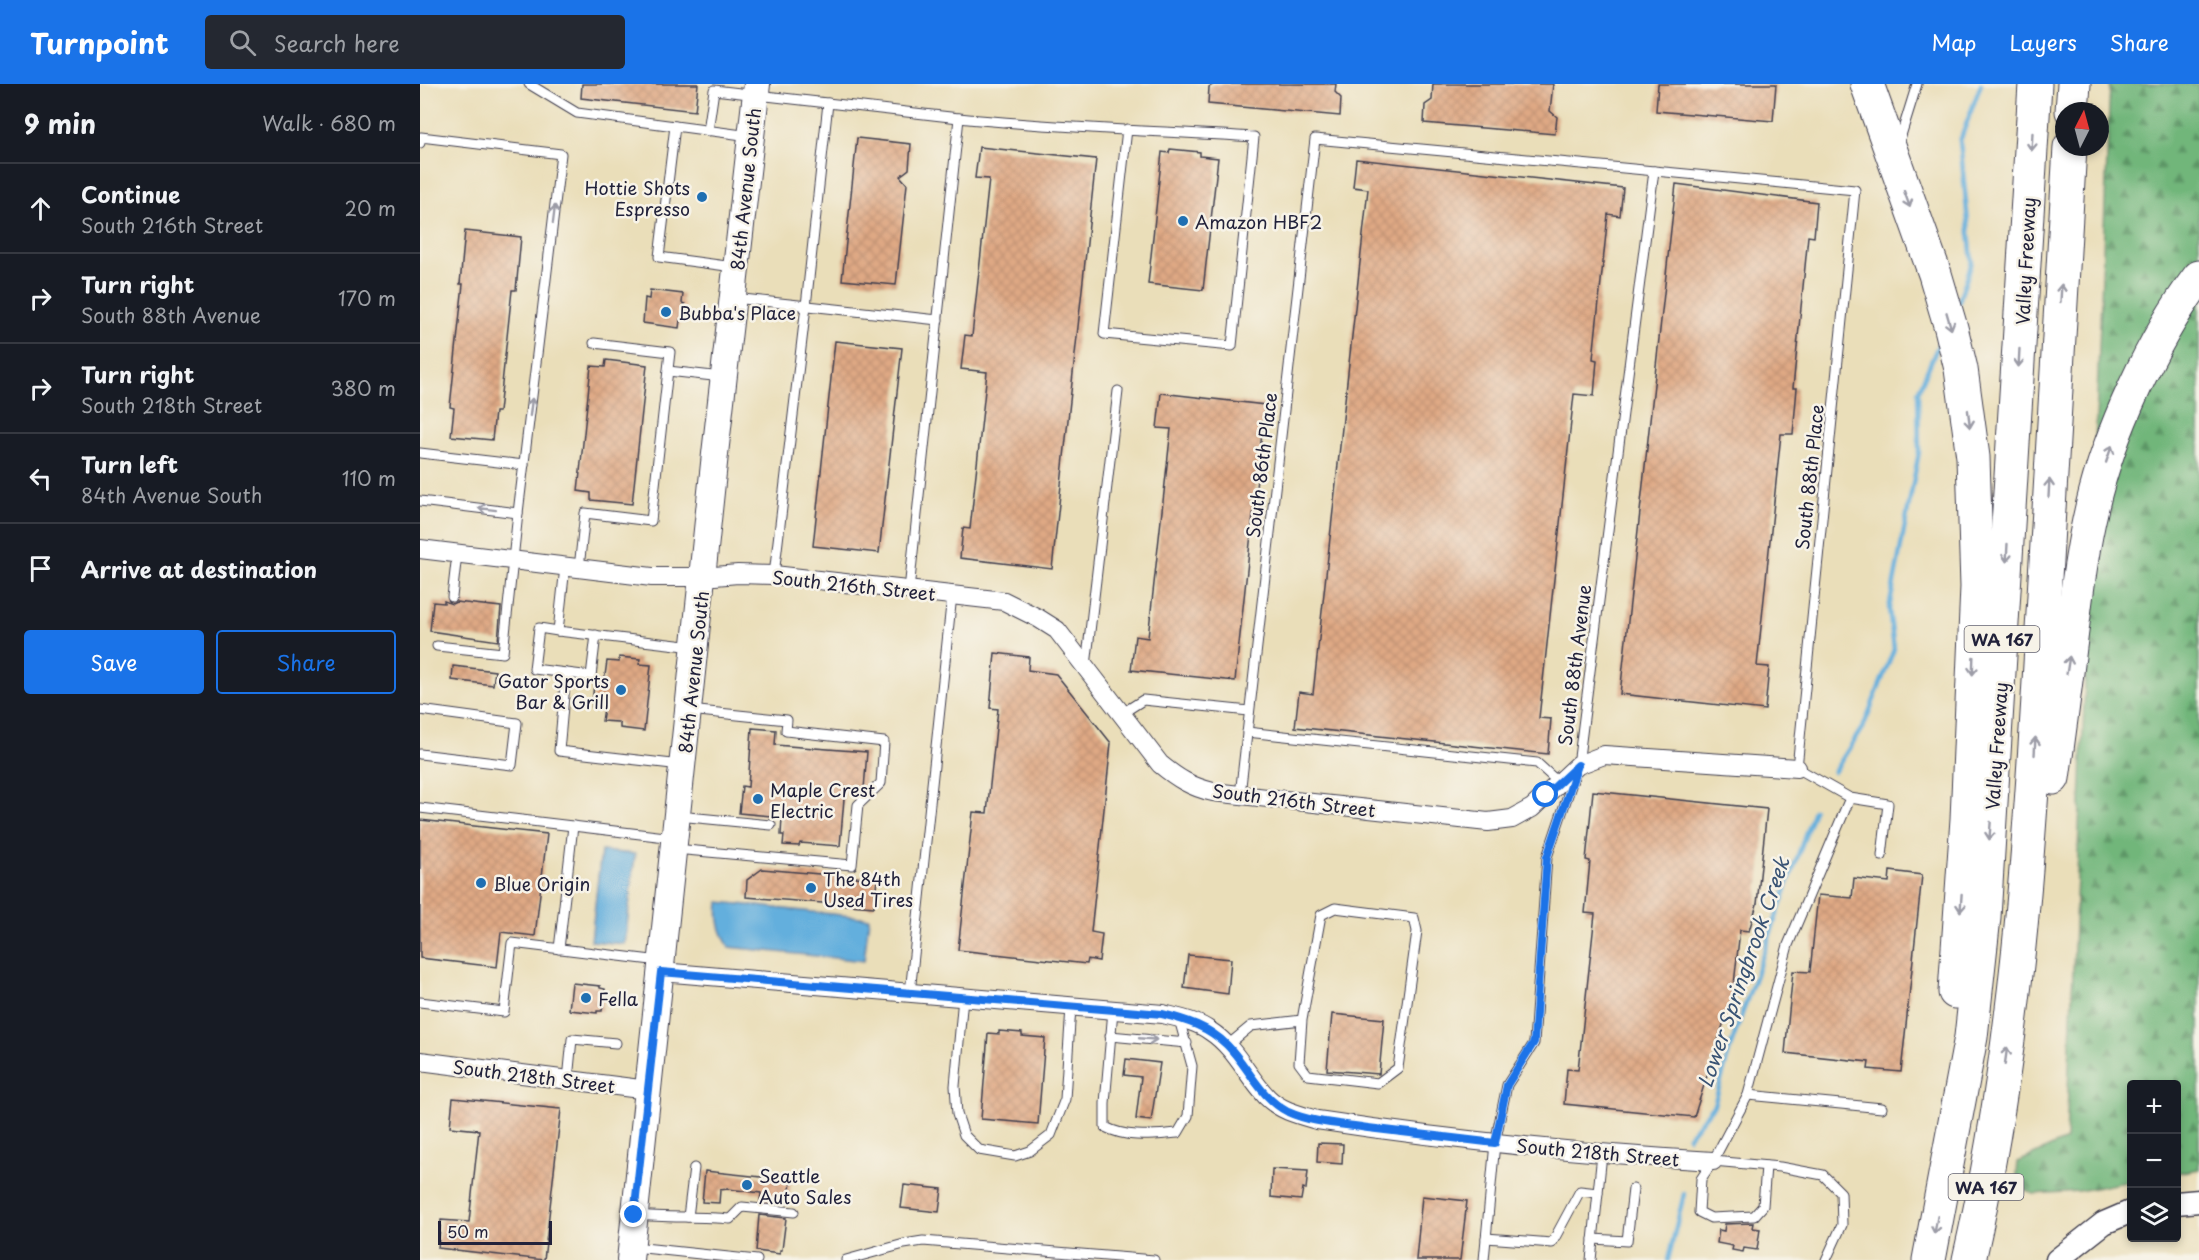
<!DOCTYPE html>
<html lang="en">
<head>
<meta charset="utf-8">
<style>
	body { margin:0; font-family:"Playpen Sans",sans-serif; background:#242831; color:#f1f3f6 }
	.controls { position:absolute; right:18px; bottom:18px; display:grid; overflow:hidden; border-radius:6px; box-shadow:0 3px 9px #0003 }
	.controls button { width:54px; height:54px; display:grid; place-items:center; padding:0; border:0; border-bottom:2px solid #363941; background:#171b24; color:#f1f3f6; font:30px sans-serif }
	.compass { position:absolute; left:1635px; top:18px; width:54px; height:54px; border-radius:50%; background:#171b24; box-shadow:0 3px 9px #0003; rotate:6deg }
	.scale { position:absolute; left:18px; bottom:15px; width:114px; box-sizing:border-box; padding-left:6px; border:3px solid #22223b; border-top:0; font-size:16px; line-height:21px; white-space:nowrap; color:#22223b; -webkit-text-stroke:4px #f7f3e8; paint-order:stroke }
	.stop { position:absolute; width:18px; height:18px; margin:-14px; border:4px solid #1a73e8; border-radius:50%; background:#fff }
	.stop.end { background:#1a73e8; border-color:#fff; box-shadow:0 2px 6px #0008 }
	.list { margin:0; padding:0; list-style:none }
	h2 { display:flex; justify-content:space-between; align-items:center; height:78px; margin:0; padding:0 24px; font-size:26px }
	h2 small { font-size:20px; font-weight:400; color:#9ea1a6 }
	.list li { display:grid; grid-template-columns:39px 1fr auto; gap:18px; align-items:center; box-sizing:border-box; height:90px; padding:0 24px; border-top:2px solid #363941 }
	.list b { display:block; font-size:22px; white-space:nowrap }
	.list p { margin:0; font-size:20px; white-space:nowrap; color:#9ea1a6 }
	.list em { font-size:20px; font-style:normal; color:#9ea1a6 }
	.actions { display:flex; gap:12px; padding:18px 24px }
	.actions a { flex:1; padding:14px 0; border:2px solid #1a73e8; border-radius:6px; text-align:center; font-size:21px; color:#1a73e8 }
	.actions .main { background:#1a73e8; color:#fff }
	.icon { flex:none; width:33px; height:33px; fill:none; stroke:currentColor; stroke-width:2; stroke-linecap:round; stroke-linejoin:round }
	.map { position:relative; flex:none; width:1779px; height:1176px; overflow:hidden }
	header { display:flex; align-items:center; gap:36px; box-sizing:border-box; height:84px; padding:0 30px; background:#1a73e8; color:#fff }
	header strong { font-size:28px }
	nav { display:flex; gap:33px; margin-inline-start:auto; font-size:21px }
	.search { width:420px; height:54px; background:#242831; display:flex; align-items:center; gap:15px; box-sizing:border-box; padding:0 21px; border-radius:6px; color:#9ea1a6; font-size:22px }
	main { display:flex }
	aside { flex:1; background:#171b24 }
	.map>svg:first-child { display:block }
	.forest { fill:url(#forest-firs); stroke:#4a6c5a; stroke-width:1.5 }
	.water { fill:#64afdd; stroke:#43688c; stroke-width:1.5 }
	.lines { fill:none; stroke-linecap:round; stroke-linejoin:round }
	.stream { stroke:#64afdd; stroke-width:4.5 }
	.building { fill:url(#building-cross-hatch) }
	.service-casing { stroke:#403e4e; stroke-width:11 }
	.minor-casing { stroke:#403e4e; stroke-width:20 }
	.tertiary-casing { stroke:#403e4e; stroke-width:25 }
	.secondary-casing { stroke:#403e4e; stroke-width:28 }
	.motorway-casing { stroke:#403e4e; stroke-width:35 }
	.service { stroke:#fff; stroke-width:9 }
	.minor { stroke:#fff; stroke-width:18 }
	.tertiary { stroke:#fff; stroke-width:22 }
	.secondary { stroke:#fff; stroke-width:26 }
	.motorway { stroke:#fff; stroke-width:33 }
	.oneway { stroke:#9c9ca7 }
	.route { stroke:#1a73e8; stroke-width:8 }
	.poi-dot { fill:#1f6fb2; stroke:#f7f3e8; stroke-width:2 }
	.labels { text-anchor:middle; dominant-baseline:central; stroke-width:5; stroke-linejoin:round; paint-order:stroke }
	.shield { fill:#f7f3e8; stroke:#62616f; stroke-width:1.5 }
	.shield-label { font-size:16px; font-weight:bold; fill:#22223b }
	.poi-label { font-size:18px; fill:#22223b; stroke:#f7f3e8; text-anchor:start }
	.street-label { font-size:18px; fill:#22223b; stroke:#f7f3e8 }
	.water-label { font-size:20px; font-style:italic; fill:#395374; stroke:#f7f3e8 }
</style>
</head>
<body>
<header>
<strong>Turnpoint</strong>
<div class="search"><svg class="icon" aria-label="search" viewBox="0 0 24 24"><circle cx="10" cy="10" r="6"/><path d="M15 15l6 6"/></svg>Search here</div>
<nav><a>Map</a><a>Layers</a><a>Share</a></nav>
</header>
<main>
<aside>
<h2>9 min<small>Walk · 680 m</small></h2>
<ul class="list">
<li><svg class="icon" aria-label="ahead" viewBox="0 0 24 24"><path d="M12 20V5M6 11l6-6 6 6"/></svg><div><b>Continue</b><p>South 216th Street</p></div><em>20 m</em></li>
<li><svg class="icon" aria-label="right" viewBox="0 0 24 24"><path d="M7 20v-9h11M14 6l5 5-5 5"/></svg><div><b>Turn right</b><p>South 88th Avenue</p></div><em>170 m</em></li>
<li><svg class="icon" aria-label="right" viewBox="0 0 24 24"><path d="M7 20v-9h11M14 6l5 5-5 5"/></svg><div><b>Turn right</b><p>South 218th Street</p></div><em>380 m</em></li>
<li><svg class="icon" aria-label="left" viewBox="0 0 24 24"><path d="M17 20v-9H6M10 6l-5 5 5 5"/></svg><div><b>Turn left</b><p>84th Avenue South</p></div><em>110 m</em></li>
<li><svg class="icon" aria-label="arrive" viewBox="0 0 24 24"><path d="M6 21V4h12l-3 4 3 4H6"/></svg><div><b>Arrive at destination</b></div></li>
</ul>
<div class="actions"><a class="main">Save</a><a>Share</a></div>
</aside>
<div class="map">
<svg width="1779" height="1176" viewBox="0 0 1779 1176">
	<defs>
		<pattern id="forest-firs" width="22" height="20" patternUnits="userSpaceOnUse" patternTransform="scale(1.5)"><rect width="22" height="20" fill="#71b67a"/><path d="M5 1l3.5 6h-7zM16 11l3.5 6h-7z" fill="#5c9465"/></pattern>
		<pattern id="building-cross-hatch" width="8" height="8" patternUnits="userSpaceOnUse" patternTransform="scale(1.5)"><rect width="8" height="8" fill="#dfa984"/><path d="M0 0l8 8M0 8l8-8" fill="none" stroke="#bf9173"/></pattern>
	</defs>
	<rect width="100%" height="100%" fill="#f7f3e8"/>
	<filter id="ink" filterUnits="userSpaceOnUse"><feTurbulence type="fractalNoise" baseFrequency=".0167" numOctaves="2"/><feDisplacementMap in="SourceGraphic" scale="12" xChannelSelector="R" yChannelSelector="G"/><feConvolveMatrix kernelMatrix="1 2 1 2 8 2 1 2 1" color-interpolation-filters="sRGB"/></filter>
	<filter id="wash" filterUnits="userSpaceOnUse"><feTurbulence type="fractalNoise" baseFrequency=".008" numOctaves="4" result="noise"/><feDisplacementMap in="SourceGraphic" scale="24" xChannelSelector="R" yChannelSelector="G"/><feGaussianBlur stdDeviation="1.35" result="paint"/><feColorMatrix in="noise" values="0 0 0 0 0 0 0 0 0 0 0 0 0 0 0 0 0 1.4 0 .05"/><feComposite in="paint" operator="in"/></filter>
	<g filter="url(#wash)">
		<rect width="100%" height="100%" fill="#eadeb9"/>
		<!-- forest -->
		<polygon class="forest" points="1690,0 1779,0 1779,1085 1757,1089 1756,1000 1712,1000 1711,1097 1659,1107 1613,1110 1596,1100 1598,1078 1646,1056"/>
		<!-- water -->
		<g class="water">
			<polygon points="181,767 215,770 205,860 171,857"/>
			<path d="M299,818L449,834L444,877L309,863C300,847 297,837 299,818Z"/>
		</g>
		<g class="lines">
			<!-- stream -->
			<g class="stream">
				<polyline points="1538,220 1552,178 1540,57 1561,0"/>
				<polyline points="1414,688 1444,641 1474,565 1469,525 1499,368 1498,308 1520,257"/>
				<polyline points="1268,1053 1294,1021 1311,961 1394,726"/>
				<polyline points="1248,1176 1264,1110"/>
			</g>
		</g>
		<g id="blocks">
			<!-- building -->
			<g class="building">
				<polygon points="162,0 278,0 275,27 161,14"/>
				<polygon points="794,0 916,0 915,8 921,14 920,32 788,20 789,3"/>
				<polygon points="1013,0 1133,0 1130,27 1137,33 1135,50 1004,39 1005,21 1012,16"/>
				<polygon points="1238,0 1356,0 1353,37 1236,27"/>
				<polygon points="437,54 491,60 489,85 480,92 487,100 476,201 422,196"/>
				<polygon points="559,63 676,75 632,485 540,474 543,444 550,445 567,288 541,285 545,251 552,252 569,95 555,94"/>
				<polygon points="750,65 780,68 780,72 798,74 783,206 728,200 742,68 749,69"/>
				<polygon points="936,75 1203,104 1200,132 1188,130 1173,275 1177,276 1174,312 1154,310 1119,634 1131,635 1128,670 875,643 879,608 893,610 948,105 933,103"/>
				<polygon points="1256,100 1397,118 1394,153 1388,152 1373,304 1377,304 1373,350 1361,350 1337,582 1349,583 1345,626 1200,610"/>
				<polygon points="45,147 101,153 96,206 92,206 79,328 75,328 72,356 31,352 34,324 30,323 43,200 40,200"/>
				<polygon points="230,206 263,210 262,219 265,220 263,236 260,236 259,244 223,239 225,214 229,215"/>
				<polygon points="415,257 482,264 459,469 393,462"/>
				<polygon points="186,276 227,281 212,420 171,416 171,409 158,407 171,282 185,283"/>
				<polygon points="741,309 845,321 815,597 711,586 715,552 728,554 751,345 737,344"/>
				<polygon points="24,517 32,520 36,518 81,523 78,557 10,547 13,518 24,519"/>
				<polygon points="575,569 609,573 608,586 636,590 691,659 671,848 682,850 679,877 668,875 667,880 538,866 553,728 567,729 578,625 570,624"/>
				<polygon points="199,573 220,575 219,580 231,581 224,647 200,644 200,640 198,638 182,637 184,624 172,623 174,598 184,599 187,577 199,578"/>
				<polygon points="33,582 75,587 73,601 32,596"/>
				<polygon points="332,644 356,646 355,661 447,668 444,705 425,703 420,762 380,759 379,762 363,761 364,751 361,751 362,733 319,729 322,702 328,703"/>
				<polygon points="1173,707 1347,725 1337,820 1329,847 1320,846 1313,909 1274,1033 1144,1020 1147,985 1158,986 1175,830 1165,829 1170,777 1166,776"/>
				<polygon points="0,736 127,750 115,852 81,848 77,883 0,874"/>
				<polygon points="342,785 457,795 454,823 326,813 327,796"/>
				<polygon points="1470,787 1502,791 1481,988 1448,985 1449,978 1365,969 1373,887 1390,888 1398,811 1432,814 1434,794 1469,798"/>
				<polygon points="768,871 811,875 808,910 764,904"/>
				<polygon points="152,899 180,902 180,904 185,905 182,927 177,927 177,929 149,926"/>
				<polygon points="912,930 964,935 959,990 907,986"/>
				<polygon points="579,947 602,949 602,952 625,954 618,1040 561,1035 568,949 579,950"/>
				<polygon points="706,975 740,979 731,1037 716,1035 721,993 704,991"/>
				<polygon points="33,1014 141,1025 124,1176 18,1164 21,1136 49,1138 59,1046 30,1043"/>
				<polygon points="898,1059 923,1060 922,1080 897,1078"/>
				<polygon points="852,1085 888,1087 886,1105 883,1104 881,1116 851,1113"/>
				<polygon points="285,1087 371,1096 369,1119 340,1118 341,1109 308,1105 300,1106 299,1119 282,1118"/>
				<polygon points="484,1101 522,1105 519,1128 481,1124"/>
				<polygon points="1002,1112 1047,1117 1040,1176 996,1176"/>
				<polygon points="339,1131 366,1134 362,1166 360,1166 360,1170 336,1167"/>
				<polygon points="1333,1139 1332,1144 1340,1145 1337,1166 1324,1164 1323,1168 1312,1166 1313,1162 1297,1159 1299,1146 1304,1147 1305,1140"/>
			</g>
		</g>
	</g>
	<g filter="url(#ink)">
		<use href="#blocks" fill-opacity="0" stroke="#403e4e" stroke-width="1.5"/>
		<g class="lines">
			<!-- service casing -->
			<g class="service-casing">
				<g id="service">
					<polyline points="109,0 157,29 255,42 239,173 314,183"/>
					<path d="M539,34C637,44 736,47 834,53L812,262L684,250L707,45"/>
					<polyline points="255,42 330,52"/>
					<polyline points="288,47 294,6 539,34 489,506"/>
					<polyline points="1479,58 1497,0"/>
					<polyline points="0,59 1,53 141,70 98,429"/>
					<polyline points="314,214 518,236"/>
					<polyline points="248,287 302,293"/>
					<polyline points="0,369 104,381"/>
					<polyline points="0,417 98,429 83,569 17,562"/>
					<polyline points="145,483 138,547 274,563"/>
					<polyline points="159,484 165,429 231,437 250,268 174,259"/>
					<polyline points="354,491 386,222 408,19"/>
					<polyline points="32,513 37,470"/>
					<polyline points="138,547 119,544 114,585 171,592 176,551"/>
					<polyline points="666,582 698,307"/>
					<polyline points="146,589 139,667 261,681"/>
					<polyline points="0,626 97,639 92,681 0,670"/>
					<polyline points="701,630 723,616 829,627"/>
					<polyline points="827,648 1117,679 1139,699"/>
					<polyline points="820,711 895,55 1435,106 1377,684 1430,714 1368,861 1328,1011 1293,1077 1281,1095 1279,1128 1291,1134 1334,1132 1343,1122 1346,1082"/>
					<polyline points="1430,714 1468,720 1462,772"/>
					<polyline points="0,724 254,754"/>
					<polyline points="258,732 351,741"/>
					<polyline points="255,765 432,781 438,721 461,699 464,658 366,647 367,636 269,626"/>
					<polyline points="139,865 153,742"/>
					<polyline points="490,909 532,511"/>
					<polyline points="543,913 535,1002 537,1030 544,1051 559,1066 595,1072 610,1067 631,1051 645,1015 651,923"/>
					<polyline points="0,918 84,928 92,859 240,877"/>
					<path d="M693,926L685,1019V1043C708,1055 733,1051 758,1049L768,1032L772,982L759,935"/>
					<polyline points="690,952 767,959"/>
					<polyline points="808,961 831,942 882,936 901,831 915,824 994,834 997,847 978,984 958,999 888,991 879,979 882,936"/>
					<polyline points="148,996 152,955 196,959"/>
					<polyline points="1328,1011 1462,1024"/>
					<polyline points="1293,1077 1360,1083 1403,1091 1421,1109 1422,1141 1406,1176"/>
					<path d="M217,1131C248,1134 279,1132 310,1135L322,1123L374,1128"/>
					<polyline points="268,1133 274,1084"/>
					<polyline points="1066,1154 1132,1159 1160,1107 1178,1109"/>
					<polyline points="1173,1155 1207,1157 1213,1105"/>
					<polyline points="214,1163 337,1176"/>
					<polyline points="426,1176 484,1160 503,1157 734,1176"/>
					<polyline points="1064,1176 1075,1059 1087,1001 1114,959 1127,773 1158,681 1234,87"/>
					<polyline points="1171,1176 1182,1070"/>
				</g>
			</g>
			<!-- minor casing -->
			<g class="minor-casing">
				<g id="minor">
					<path d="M0,465L232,493H283L318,490L354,491L584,517L618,534L637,546L740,680C757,694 771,703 793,708L1068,738L1092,735L1112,724L1158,681L1184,671L1377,684"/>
					<path d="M241,888L743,930C759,934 776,937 790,947C815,963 827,992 847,1013C861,1027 879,1031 897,1036C1028,1056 1161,1069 1293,1077"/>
					<polyline points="0,977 228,1006"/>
				</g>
			</g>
			<!-- tertiary casing -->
			<g class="tertiary-casing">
				<g id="tertiary">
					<polyline points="1756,1119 1779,1117"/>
					<polyline points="1637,1176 1684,1139 1712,1127"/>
				</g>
			</g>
			<!-- secondary casing -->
			<g class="secondary-casing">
				<polyline id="secondary" points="210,1176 295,370 337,0"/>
			</g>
			<!-- motorway casing -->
			<g class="motorway-casing">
				<g id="motorway">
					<polyline points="1447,0 1515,190 1531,244 1541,285 1553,373 1557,503 1547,735 1535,908"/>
					<polyline points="1652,27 1654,0"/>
					<path d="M1633,694C1639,651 1645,607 1650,563C1656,516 1661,469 1672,423C1689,349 1733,254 1779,193"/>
					<polyline points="1509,1176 1551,953 1564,833 1615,0"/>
					<path d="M1549,1176C1597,967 1610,759 1622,546C1631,385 1640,224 1650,63"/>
				</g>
			</g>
			<!-- service -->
			<use href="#service" class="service"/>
			<!-- minor -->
			<use href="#minor" class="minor"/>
			<!-- tertiary -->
			<use href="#tertiary" class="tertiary"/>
			<!-- secondary -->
			<use href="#secondary" class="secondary"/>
			<!-- motorway -->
			<use href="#motorway" class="motorway"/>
		</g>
		<!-- one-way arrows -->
		<defs><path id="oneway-shaft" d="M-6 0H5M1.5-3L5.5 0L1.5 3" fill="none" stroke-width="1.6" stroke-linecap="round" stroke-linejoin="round" transform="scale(1.5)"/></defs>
		<g class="oneway">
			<use href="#oneway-shaft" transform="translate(1612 58) rotate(93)"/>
			<use href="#oneway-shaft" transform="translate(1487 115) rotate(70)"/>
			<use href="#oneway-shaft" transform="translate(134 130) rotate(-83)"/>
			<use href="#oneway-shaft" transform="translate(1641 209) rotate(-87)"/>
			<use href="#oneway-shaft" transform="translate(1529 237) rotate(74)"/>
			<use href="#oneway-shaft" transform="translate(1599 274) rotate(93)"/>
			<use href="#oneway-shaft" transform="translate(111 323) rotate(-83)"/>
			<use href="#oneway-shaft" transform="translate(1549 335) rotate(83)"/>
			<use href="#oneway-shaft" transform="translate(1689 370) rotate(-71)"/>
			<use href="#oneway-shaft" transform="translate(1629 404) rotate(-87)"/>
			<use href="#oneway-shaft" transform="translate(67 425) rotate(-173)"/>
			<use href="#oneway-shaft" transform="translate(1587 469) rotate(93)"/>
			<use href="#oneway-shaft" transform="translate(1648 581) rotate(-81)"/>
			<use href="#oneway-shaft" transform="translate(1553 582) rotate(92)"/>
			<use href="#oneway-shaft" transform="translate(1615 662) rotate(-87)"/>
			<use href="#oneway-shaft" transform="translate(1570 747) rotate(94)"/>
			<use href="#oneway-shaft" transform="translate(1541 819) rotate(94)"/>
			<use href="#oneway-shaft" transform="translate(728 955) rotate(5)"/>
			<use href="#oneway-shaft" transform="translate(1586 972) rotate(-82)"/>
			<use href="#oneway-shaft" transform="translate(1516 1141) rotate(100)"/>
		</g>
	</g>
	<g class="lines" filter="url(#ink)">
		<!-- route -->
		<path class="route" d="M214,1131L241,888L742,930C767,936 789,943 807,961C828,982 840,1014 868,1028C892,1039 923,1040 948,1044C991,1049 1033,1054 1075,1059L1087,1001L1114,958L1127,773L1158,681L1126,711"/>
	</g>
	<!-- markers -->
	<g class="poi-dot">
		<circle cx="282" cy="113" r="6"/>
		<circle cx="763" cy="137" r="6"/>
		<circle cx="246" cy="228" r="6"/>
		<circle cx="201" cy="606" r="6"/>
		<circle cx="338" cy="715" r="6"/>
		<circle cx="61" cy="799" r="6"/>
		<circle cx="391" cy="804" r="6"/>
		<circle cx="166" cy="914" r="6"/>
		<circle cx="327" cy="1101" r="6"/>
	</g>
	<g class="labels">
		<!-- shield labels -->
		<g class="shield">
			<rect x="1544.5" y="542" width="75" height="26" rx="4.5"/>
			<rect x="1528.5" y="1090" width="75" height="26" rx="4.5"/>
		</g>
		<g class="shield-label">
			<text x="1582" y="555">WA 167</text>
			<text x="1566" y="1103">WA 167</text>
		</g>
		<!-- poi labels -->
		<g class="poi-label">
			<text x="270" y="103" text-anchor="end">Hottie Shots<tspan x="270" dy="21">Espresso</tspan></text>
			<text x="775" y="137">Amazon HBF2</text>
			<text x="258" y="228">Bubba's Place</text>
			<text x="189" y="596" text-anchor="end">Gator Sports<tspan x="189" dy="21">Bar &amp; Grill</tspan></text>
			<text x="350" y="705">Maple Crest<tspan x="350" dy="21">Electric</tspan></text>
			<text x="403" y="794">The 84th<tspan x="403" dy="21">Used Tires</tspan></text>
			<text x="73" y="799">Blue Origin</text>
			<text x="178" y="914">Fella</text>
			<text x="339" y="1091">Seattle<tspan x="339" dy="21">Auto Sales</tspan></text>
		</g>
		<!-- street labels -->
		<g class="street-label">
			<text transform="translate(325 105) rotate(-84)">84th Avenue South</text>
			<text transform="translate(1605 177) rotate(-87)">Valley Freeway</text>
			<text transform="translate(841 381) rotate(-83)">South 86th Place</text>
			<text transform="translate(1389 393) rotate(-84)">South 88th Place</text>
			<text transform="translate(434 501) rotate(6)">South 216th Street</text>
			<text transform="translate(1154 581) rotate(-83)">South 88th Avenue</text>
			<text transform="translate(273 588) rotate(-84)">84th Avenue South</text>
			<text transform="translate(1576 662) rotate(-86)">Valley Freeway</text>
			<text transform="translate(874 716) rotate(7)">South 216th Street</text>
			<text transform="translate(114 992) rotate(7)">South 218th Street</text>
			<text transform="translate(1178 1068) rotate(5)">South 218th Street</text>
		</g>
		<!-- water labels -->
		<g class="water-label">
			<text transform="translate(1323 888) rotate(-71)">Lower Springbrook Creek</text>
		</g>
	</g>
</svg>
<div class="controls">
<button>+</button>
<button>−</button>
<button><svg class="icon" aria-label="layers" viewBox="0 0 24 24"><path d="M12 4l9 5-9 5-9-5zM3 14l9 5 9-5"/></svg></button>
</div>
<svg class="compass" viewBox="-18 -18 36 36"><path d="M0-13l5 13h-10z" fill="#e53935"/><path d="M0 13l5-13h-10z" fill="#9ea1a6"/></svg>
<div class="scale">50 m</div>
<div class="stop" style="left:1126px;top:711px"></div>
<div class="stop end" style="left:214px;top:1131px"></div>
</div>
</main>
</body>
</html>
